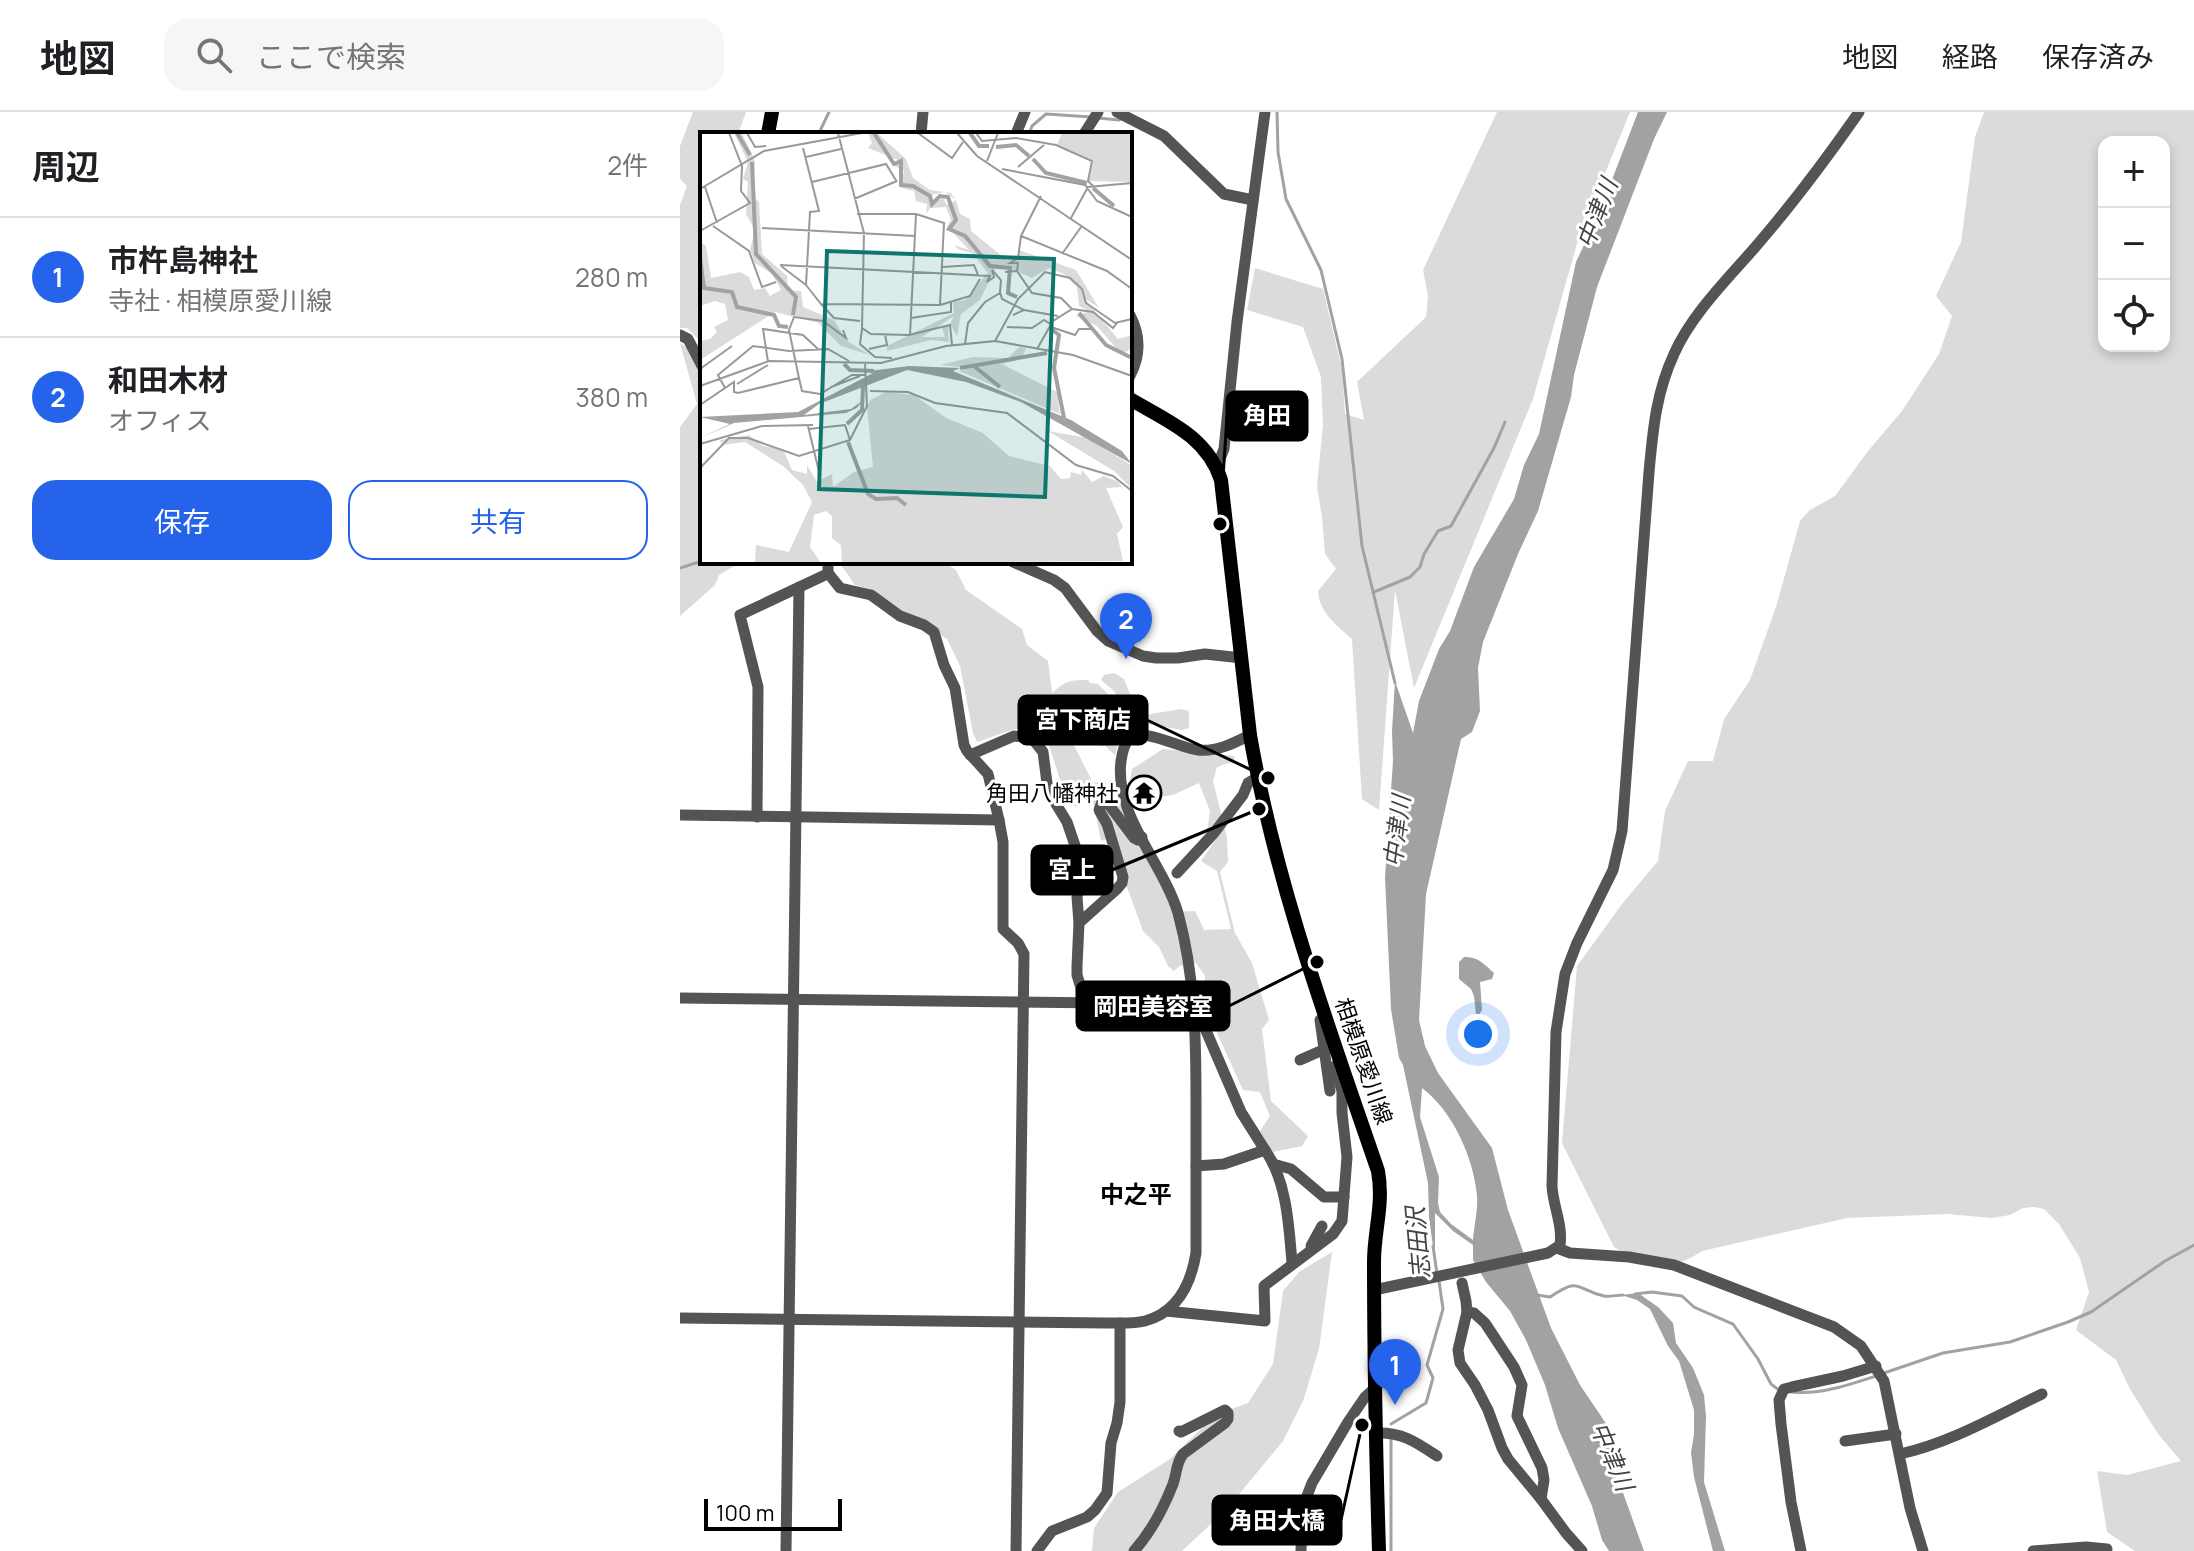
<!DOCTYPE html>
<html lang="ja">
<head>
<meta charset="utf-8">
<style>
	body { margin:0; font-family:Manrope,"Noto Sans JP",sans-serif; background:#f6f6f6; color:#202124 }
	.controls { position:absolute; right:24px; top:24px; display:grid; overflow:hidden; border-radius:16px; box-shadow:0 4px 12px #0003 }
	.controls button { width:72px; height:72px; display:grid; place-items:center; padding:0; border:0; border-bottom:2px solid #e0e0e0; background:#fff; color:#202124; font:40px sans-serif }
	.scale { position:absolute; left:24px; bottom:20px; width:138px; box-sizing:border-box; padding-left:8px; border:4px solid #000; border-top:0; font-size:22px; line-height:28px; white-space:nowrap; color:#000; -webkit-text-stroke:6px #fff; paint-order:stroke }
	.you { position:absolute; left:798px; top:922px; width:28px; height:28px; margin:-20px; border:6px solid #fff; border-radius:50%; background:#1a73e8; box-shadow:0 0 0 12px #1a73e833 }
	.badge { display:grid; place-items:center; width:52px; height:52px; border-radius:50%; background:#2563eb; color:#fff; font-size:26px; font-weight:700 }
	.pin { position:absolute; translate:-50% -66px; filter:drop-shadow(0 2px 4px #0008) }
	.pin::after { content:''; position:absolute; top:42px; width:28px; height:24px; background:inherit; clip-path:polygon(0 0,100% 0,50% 100%) }
	.list { margin:0; padding:0; list-style:none }
	h2 { display:flex; justify-content:space-between; align-items:center; height:104px; margin:0; padding:0 32px; font-size:34px }
	h2 small { font-size:26px; font-weight:400; color:#757577 }
	.list li { display:grid; grid-template-columns:52px 1fr auto; gap:24px; align-items:center; box-sizing:border-box; height:120px; padding:0 32px; border-top:2px solid #e0e0e0 }
	.list b { display:block; font-size:30px; white-space:nowrap }
	.list p { margin:0; font-size:26px; white-space:nowrap; color:#757577 }
	.list em { font-size:26px; font-style:normal; color:#757577 }
	.actions { display:flex; gap:16px; padding:24px 32px }
	.actions a { flex:1; padding:18px 0; border:2px solid #2563eb; border-radius:24px; text-align:center; font-size:28px; color:#2563eb }
	.actions .main { background:#2563eb; color:#fff }
	.icon { flex:none; width:44px; height:44px; fill:none; stroke:currentColor; stroke-width:2; stroke-linecap:round; stroke-linejoin:round }
	.map { position:relative; flex:none; width:1514px; height:1439px; overflow:hidden }
	header { display:flex; align-items:center; gap:48px; box-sizing:border-box; height:112px; padding:0 40px; background:#fff; border-bottom:2px solid #e0e0e0 }
	header strong { font-size:38px }
	nav { display:flex; gap:44px; margin-inline-start:auto; font-size:28px }
	.search { width:560px; height:72px; background:#f6f6f6; display:flex; align-items:center; gap:20px; box-sizing:border-box; padding:0 28px; border-radius:24px; color:#757577; font-size:30px }
	main { display:flex }
	aside { flex:1; background:#fff }
	.map>svg:first-child { display:block }
	.green { fill:#dbdbdb; fill-rule:evenodd }
	.water { fill:#a2a2a2; fill-rule:evenodd }
	.lines { fill:none; stroke-linecap:round; stroke-linejoin:round }
	.stream { stroke:#a2a2a2; stroke-width:3 }
	.minor { stroke:#545454; stroke-width:11 }
	.major { stroke:#000; stroke-width:14 }
	.labels { text-anchor:middle; dominant-baseline:central; stroke-width:6; stroke-linejoin:round; paint-order:stroke }
	.poi-label { font-size:22px; fill:#000; stroke:#fff; text-anchor:end }
	.street-label { font-size:22px; fill:#000; stroke:#fff }
	.water-label { font-size:24px; font-style:italic; fill:#434343; stroke:#fff }
	.neighbourhood-label { font-size:24px; font-weight:bold; fill:#000; stroke:#fff }
	.inset-river { fill:none; stroke:#a2a2a2; stroke-width:4 }
	.inset-road { fill:none; stroke:#999; stroke-width:2 }
	.view { fill:#0f766e; fill-opacity:0.15; stroke:#0f766e; stroke-width:4 }
	.inset-edge { fill:none; stroke:#000; stroke-width:4 }
	.leader { fill:none; stroke:#000; stroke-width:3 }
	.callout-dot { fill:#000; stroke:#fff; stroke-width:3 }
	.callout { fill:#000; stroke:#000; stroke-width:3 }
	.callout-label { font-size:24px; text-anchor:middle; font-weight:bold; fill:#fff }
</style>
</head>
<body>
<header>
<strong>地図</strong>
<div class="search"><svg class="icon" aria-label="search" viewBox="0 0 24 24"><circle cx="10" cy="10" r="6"/><path d="M15 15l6 6"/></svg>ここで検索</div>
<nav><a>地図</a><a>経路</a><a>保存済み</a></nav>
</header>
<main>
<aside>
<h2>周辺<small>2件</small></h2>
<ul class="list">
<li><span class="badge">1</span><div><b>市杵島神社</b><p>寺社 · 相模原愛川線</p></div><em>280 m</em></li>
<li><span class="badge">2</span><div><b>和田木材</b><p>オフィス</p></div><em>380 m</em></li>
</ul>
<div class="actions"><a class="main">保存</a><a>共有</a></div>
</aside>
<div class="map">
<svg width="1514" height="1439" viewBox="0 0 1514 1439">
	<rect width="100%" height="100%" fill="#fff"/>
	<!-- green -->
	<g class="green">
		<polygon points="13,0 66,0 58,22 22,22 22,450 61,450 39,463 35,473 0,504 0,315 17,292 0,231 11,239 20,229 7,216 0,216 0,93 7,74 0,67 0,34"/>
		<path d="M817,0H950L898,128L853,287L734,576L715,478L699,698L682,687L672,527C657,514 639,500 638,479L656,457L645,442L642,405L637,374L643,313L641,265L623,215L567,198L575,156L643,177L662,257L665,302L684,308L677,270L746,205L748,184L743,158Z"/>
		<path d="M1304,0H1514V1439H1455L1427,1420L1417,1359L1447,1363L1501,1349L1478,1322L1450,1277L1436,1248L1396,1218L1409,1180L1400,1146L1379,1112L1364,1097L1354,1095L1343,1096L1330,1103L1312,1106L1267,1102L1167,1106L1022,1139C1013,1145 1002,1151 991,1152C978,1153 945,1142 934,1135L882,1031L897,854L942,792L978,749L985,699L1008,649H1033L1044,607L1070,568L1096,495L1120,409L1130,398L1155,384L1188,339L1222,299L1259,242L1272,204L1256,184L1281,130L1295,25ZM1424,30H1484V234H1424Z"/>
		<path d="M159,450H264L276,458L286,478L342,517L347,533L368,549L372,581C386,569 389,568 408,568L410,571L418,572C431,585 447,600 447,619L439,628L435,643L425,634H419L402,610L391,616L373,582V592L413,671L425,669C451,710 476,754 492,800L515,799L524,818L551,817L537,759L521,749L536,727L527,719L530,699L519,671L493,683L479,685L456,693L449,674L452,657L483,637L554,644L555,649L537,655L533,669L547,726L548,750L540,760L555,821L572,851L589,908L582,917L591,989L628,1024L622,1034L593,1040L580,1019L590,1004L580,980L563,978L526,897L525,864L516,851L500,854L494,859L488,854L479,835L463,819L429,726L421,729L413,689L406,685L396,695L387,689L364,618C347,608 315,625 297,630L293,621L280,554L267,527L189,477L175,473Z"/>
		<polygon points="434,561 444,567 459,604 501,597 509,599 509,616 502,618 450,609 434,579 421,568 424,563"/>
		<polygon points="652,1140 639,1237 623,1289 603,1329 546,1398 502,1439 412,1439 414,1416 438,1380 490,1347 535,1303 568,1291 593,1252 603,1179 619,1160"/>
	</g>
	<!-- water -->
	<g class="water">
		<path d="M958,0H987L974,27L917,175L894,263L891,285L858,399L838,442L803,530L798,556L800,599L792,620L781,627L746,782L739,908L745,934L758,961L812,1036L828,1098L871,1216L900,1273L927,1313L942,1378L964,1439H929L922,1428L912,1394L878,1316L865,1273L846,1228L830,1199L806,1170L793,1148V1133L773,1119L755,1101V1149L749,1105L748,1071L723,953L719,946L711,897L705,765L713,649L712,619L715,569L733,621L739,589L759,537L770,519L794,455L834,387L844,353L859,322L896,150L920,99ZM742,976C772,998 794,1046 797,1084C798,1098 794,1114 793,1128L771,1112L760,1100L758,1091L759,1065L740,1005Z"/>
		<path d="M784,845C798,844 805,853 814,861L812,867L800,870L802,898L799,903V911L797,912L794,884L791,877L779,867V850Z"/>
		<polygon points="958,1181 978,1195 993,1211 996,1231 1013,1256 1024,1283 1026,1304 1024,1370 1045,1439 1033,1439 1014,1365 1011,1341 1014,1322 1014,1298 999,1249 988,1234 970,1197 957,1188 941,1183"/>
	</g>
	<g class="lines">
		<!-- stream -->
		<g class="stream">
			<polyline points="597,0 598,40 606,87 641,158 662,247 682,434 715,571"/>
			<polyline points="418,6 439,8 442,6"/>
			<polyline points="139,21 149,0"/>
			<polyline points="349,22 352,14 366,2 411,5"/>
			<polyline points="0,456 22,449"/>
			<polyline points="694,480 730,465 740,455 744,442 758,419 771,414 814,336 825,310"/>
			<polyline points="753,1134 757,1162"/>
			<polyline points="955,1182 972,1180 1002,1184 1014,1195 1053,1212 1078,1247 1091,1272 1099,1278"/>
			<path d="M857,1183L870,1185C902,1164 894,1177 924,1184C930,1185 937,1183 943,1183"/>
			<polyline points="1204,1261 1263,1241 1330,1230 1388,1210 1411,1200 1485,1149 1514,1133"/>
			<path d="M1111,1280C1141,1283 1168,1273 1196,1264"/>
			<polyline points="711,1312 746,1291 753,1266 747,1253 763,1197 759,1169"/>
			<polyline points="711,1327 711,1439"/>
		</g>
		<!-- minor -->
		<g class="minor">
			<polyline points="437,0 484,24 544,82 573,88"/>
			<polyline points="241,22 243,0"/>
			<polyline points="336,22 345,0"/>
			<polyline points="404,22 418,0"/>
			<path d="M450,203C461,224 461,243 450,264"/>
			<polyline points="0,223 8,227 22,254"/>
			<polyline points="599,306 602,299"/>
			<polyline points="537,354 544,337 557,210 585,0"/>
			<polyline points="333,450 374,468 385,476 417,519 428,529 463,544 476,546 498,546 525,542 562,546"/>
			<polyline points="148,461 160,476 191,483 220,504 244,513 254,520 264,553 275,576 284,633 287,639 308,662 319,708"/>
			<polyline points="290,643 334,624 352,626 363,640 368,679 387,710 402,754 402,763 397,785 399,811 397,854 397,863 406,892"/>
			<polyline points="0,703 319,708 323,730 323,817 338,831 344,842 336,1439"/>
			<polyline points="77,705 78,575 60,503 145,463 148,461 148,450"/>
			<polyline points="497,761 534,721 563,683 568,671 578,665"/>
			<polyline points="399,811 437,777 442,771 443,765 427,712 419,698 422,690 426,689 454,726 458,728 462,725"/>
			<polyline points="0,886 514,892"/>
			<polyline points="515,902 524,914 561,1000 585,1038"/>
			<polyline points="640,908 650,979"/>
			<polyline points="620,948 645,937"/>
			<polyline points="593,1052 611,1057 644,1085 664,1085"/>
			<path d="M516,1054L544,1052L585,1038C607,1069 609,1115 612,1151"/>
			<polyline points="631,1134 642,1114"/>
			<polyline points="877,1136 890,1141 949,1145 994,1153 1154,1215 1181,1234 1204,1269 1230,1396 1243,1439"/>
			<polyline points="782,1171 786,1189 787,1200 778,1238 780,1251 795,1273 808,1298 822,1336 828,1347 861,1387 886,1421 902,1439"/>
			<path d="M694,1178L868,1141L880,1133C883,1113 873,1094 872,1074L876,920L885,862L897,831L933,758L942,719L969,360C973,317 976,281 994,242C1013,199 1054,161 1083,126C1117,86 1149,43 1179,0"/>
			<polyline points="486,1199 585,1209 584,1174 653,1122 662,1109 667,1045 662,1001 662,979 655,954 661,950"/>
			<polyline points="787,1200 794,1201 805,1211 834,1255 842,1273 837,1304 862,1356 864,1368 861,1387"/>
			<path d="M0,1206L426,1211C439,1211 453,1212 465,1209C498,1200 511,1172 516,1141C516,1090 516,1039 516,989C516,925 515,863 498,801C483,751 434,703 441,649C442,642 444,632 449,627C461,614 502,637 518,638C537,640 554,631 570,623"/>
			<path d="M696,1321C722,1320 736,1330 757,1344"/>
			<polyline points="1165,1329 1216,1322"/>
			<path d="M1220,1342C1270,1331 1316,1304 1362,1282"/>
			<polyline points="106,1439 119,475"/>
			<polyline points="357,1439 372,1419 407,1405 415,1398 427,1381 431,1331 437,1311 440,1290 440,1211"/>
			<path d="M454,1439C471,1420 484,1395 493,1372C497,1361 496,1351 503,1342L545,1311L548,1307V1301L545,1298L501,1320L499,1319"/>
			<polyline points="621,1439 622,1397 632,1371 668,1310 685,1285 695,1276"/>
			<polyline points="1121,1439 1111,1390 1101,1312 1099,1288 1104,1277 1112,1275 1163,1264 1196,1254"/>
			<polyline points="1353,1439 1406,1435 1427,1437"/>
		</g>
		<!-- major -->
		<g class="major">
			<polyline points="88,22 92,0"/>
			<path d="M450,287C487,309 527,324 541,368L570,623C596,773 649,916 698,1059C704,1093 694,1118 694,1150C694,1247 696,1343 699,1439"/>
		</g>
	</g>
	<!-- icons -->
	<defs>
		<g id="temple-ring" transform="scale(1.8)"><circle r="9.5" fill="#fff" stroke="#000" stroke-width="1.5"/><path d="M0-6L5-2H3V0L6.5 2.5H4V6H1.5V3h-3V6H-4V2.5H-6.5L-3 0V-2H-5Z" fill="#000"/></g>
	</defs>
	<g fill-rule="evenodd">
		<use href="#temple-ring" x="464" y="681"/>
	</g>
	<g class="labels">
		<!-- poi labels -->
		<g class="poi-label">
			<text x="438" y="681">角田八幡神社</text>
		</g>
		<!-- street labels -->
		<g class="street-label">
			<text transform="translate(684 949) rotate(71)">相模原愛川線</text>
		</g>
		<!-- water labels -->
		<g class="water-label">
			<text transform="translate(916 101) rotate(-69)">中津川</text>
			<text transform="translate(716 719) rotate(-83)">中津川</text>
			<text transform="translate(737 1131) rotate(-95)">志田沢</text>
			<text transform="translate(933 1344) rotate(67)">中津川</text>
		</g>
		<!-- neighbourhood labels -->
		<g class="neighbourhood-label">
			<text x="456" y="1081">中之平</text>
		</g>
	</g>
	<!-- overview -->
	<g transform="translate(20 20)">
		<rect width="432" height="432" fill="#fff"/>
		<path d="M34,1H42L55,29L52,63L59,70L62,122L87,144L88,158L101,159L103,175L134,188L147,209L170,223L141,214L118,191L75,180L0,228V209L10,207L17,200L14,195L28,188L25,172L15,169L0,174V110L6,114L11,146L40,140L49,145L54,158L65,156L70,164L81,158L72,142L55,131L50,117L55,98L46,82L48,50L43,47L48,30ZM177,1L206,27L213,46L230,58L251,61L255,67L245,60L231,63L232,72L243,66L247,73L256,68L260,82L270,87L271,99L307,128L317,125L319,118L376,138L399,176L383,165L418,207L432,203V216L424,221L416,216L397,194L376,184L389,179L379,174L377,155L364,142L349,136L332,146L302,133L296,135L280,168L261,182L257,204L250,192L254,184L222,205H245L242,195L248,194L249,210L231,208L187,219V214L254,181L253,170L265,168L288,141L272,121L267,120L258,117L254,113L269,118L247,94L251,88L246,75L230,76L226,82L227,72L216,69L214,59L201,56L204,39L195,34L198,28L168,16L172,11L168,1ZM362,1H432V50L389,49L393,29L357,13ZM319,215L326,216L322,227L302,232L357,260L360,282L259,239L271,236L240,233L273,225L308,226ZM186,260L214,263L246,286L283,301L309,324L350,334L361,347L370,346L371,340L381,343L382,338L392,350L404,344L417,349L422,355L406,356L423,395L417,402L423,429L142,431L141,413L132,406V384L126,379L114,383L110,415L121,431H55L56,413L89,420L112,370L103,353L83,334L45,310L22,313L20,308L49,303L63,314L83,317L92,338L107,342V333L117,350L132,342L133,355L154,340L173,335L167,276L170,268ZM348,299L388,306L432,334V357L414,339Z" fill="#dbdbdb"/>
		<path d="M209,234L260,236L253,239L371,288L422,319L432,332L321,270L266,250L207,238L119,272L104,283L151,277L162,269L157,276L146,281L34,291L0,306L30,292L0,285L98,280L175,240L169,239Z" fill="#a2a2a2"/>
		<path class="inset-river" d="M37,1L50,23M174,1L194,32L201,29V53L213,54L230,64L232,72L240,64L248,65L256,88L249,97L265,104L290,134L310,136L308,161L317,165M270,1L279,14H289M296,15L316,13L329,24M333,27L346,41L387,51M52,30L56,122L96,165L93,183M393,56L414,74M0,126L4,156L32,160L37,175L74,183L79,194L88,195M379,181L406,213L432,226M350,196L359,203L354,236L364,286M144,232L150,238L174,239M275,235L300,255M260,236L347,221M147,292L162,278L163,254M148,310L168,362L176,367L197,366L206,373"/>
		<path class="inset-road" d="M47,1L55,15L66,14M138,1L164,101L162,196L171,202L209,203L250,193L252,213M218,1L252,26L263,10M257,1L277,24L432,128M276,1L282,9L316,6L356,13L392,29L388,49L393,54M103,16L119,79L110,80L106,153L121,172L240,173L244,91L216,82M106,25L141,17M287,29L298,1M0,32L1,56M318,35L344,13M302,37L385,53L397,69L432,85M112,50L186,32L197,50M5,55L17,91M0,57L64,19L162,1M341,64L321,104L407,139L432,157M154,67L197,49M157,82H216L210,203M371,86L388,55L432,51M13,94L49,119L62,155L76,150M62,96L215,104M0,99L50,71L41,59L42,34L29,1M362,122L381,95M80,133L290,144L287,150L294,145L292,138L301,148L300,160M81,134L106,153M242,135L274,133L278,143M317,139L318,131H310L318,126L321,104M305,140L317,139L332,161L361,166L372,177L353,189L337,217M300,160L302,167L324,178L313,183M121,172L134,186L160,189M240,173L270,164L280,147M372,177L393,180L413,196L417,191M324,178L358,184M211,186L251,180V169M307,195L332,196L344,188L352,193M351,195L375,203L379,197H391M162,197L160,212L175,225L192,226M295,209L373,223L432,244M265,212L268,191L285,170L300,161M169,217L187,213L185,202M68,230L63,197L103,203L118,217M0,237L32,214M99,246L102,259L120,262L152,243H165M37,252L68,233M0,254L69,229L181,231L246,214L295,209L318,167L345,140L370,146L382,157L386,171L415,191L432,187M131,255L160,244M25,256L18,243L53,214L89,219L128,217L149,229M170,259L208,260L235,271L307,281L376,333L413,344L432,359M0,273L34,250V260L38,261L99,246L89,198L94,185L123,189L146,206L143,198M108,294L120,344M109,297L145,293L150,308M0,312L62,294L113,293M0,336L29,306H48L99,324L150,308L167,274L165,231"/>
		<path class="view" d="M127,119L354,127L345,365L119,357Z"/>
		<rect width="432" height="432" class="inset-edge"/>
	</g>
	<!-- callouts -->
	<path class="leader" d="M540 412L547 304M588 666L467 608M579 697L432 758M637 850L549 894M682 1313L661 1408"/>
	<g class="callout-dot">
		<circle cx="540" cy="412" r="8"/>
		<circle cx="588" cy="666" r="8"/>
		<circle cx="579" cy="697" r="8"/>
		<circle cx="637" cy="850" r="8"/>
		<circle cx="682" cy="1313" r="8"/>
	</g>
	<g class="callout">
		<rect x="547" y="280" width="80" height="48" rx="8"/>
		<rect x="339" y="584" width="128" height="48" rx="8"/>
		<rect x="352" y="734" width="80" height="48" rx="8"/>
		<rect x="397" y="870" width="152" height="48" rx="8"/>
		<rect x="533" y="1384" width="128" height="48" rx="8"/>
	</g>
	<g class="callout-label">
		<text x="587" y="312">角田</text>
		<text x="403" y="616">宮下商店</text>
		<text x="392" y="766">宮上</text>
		<text x="473" y="903">岡田美容室</text>
		<text x="597" y="1417">角田大橋</text>
	</g>
</svg>
<div class="controls">
<button>+</button>
<button>−</button>
<button><svg class="icon" aria-label="locate" viewBox="0 0 24 24"><circle cx="12" cy="12" r="6"/><path d="M12 2v4M12 18v4M2 12h4M18 12h4"/></svg></button>
</div>
<div class="scale">100 m</div>
<div class="you"></div>
<div class="pin badge" style="left:715px;top:1293px">1</div>
<div class="pin badge" style="left:446px;top:547px">2</div>
</div>
</main>
</body>
</html>
